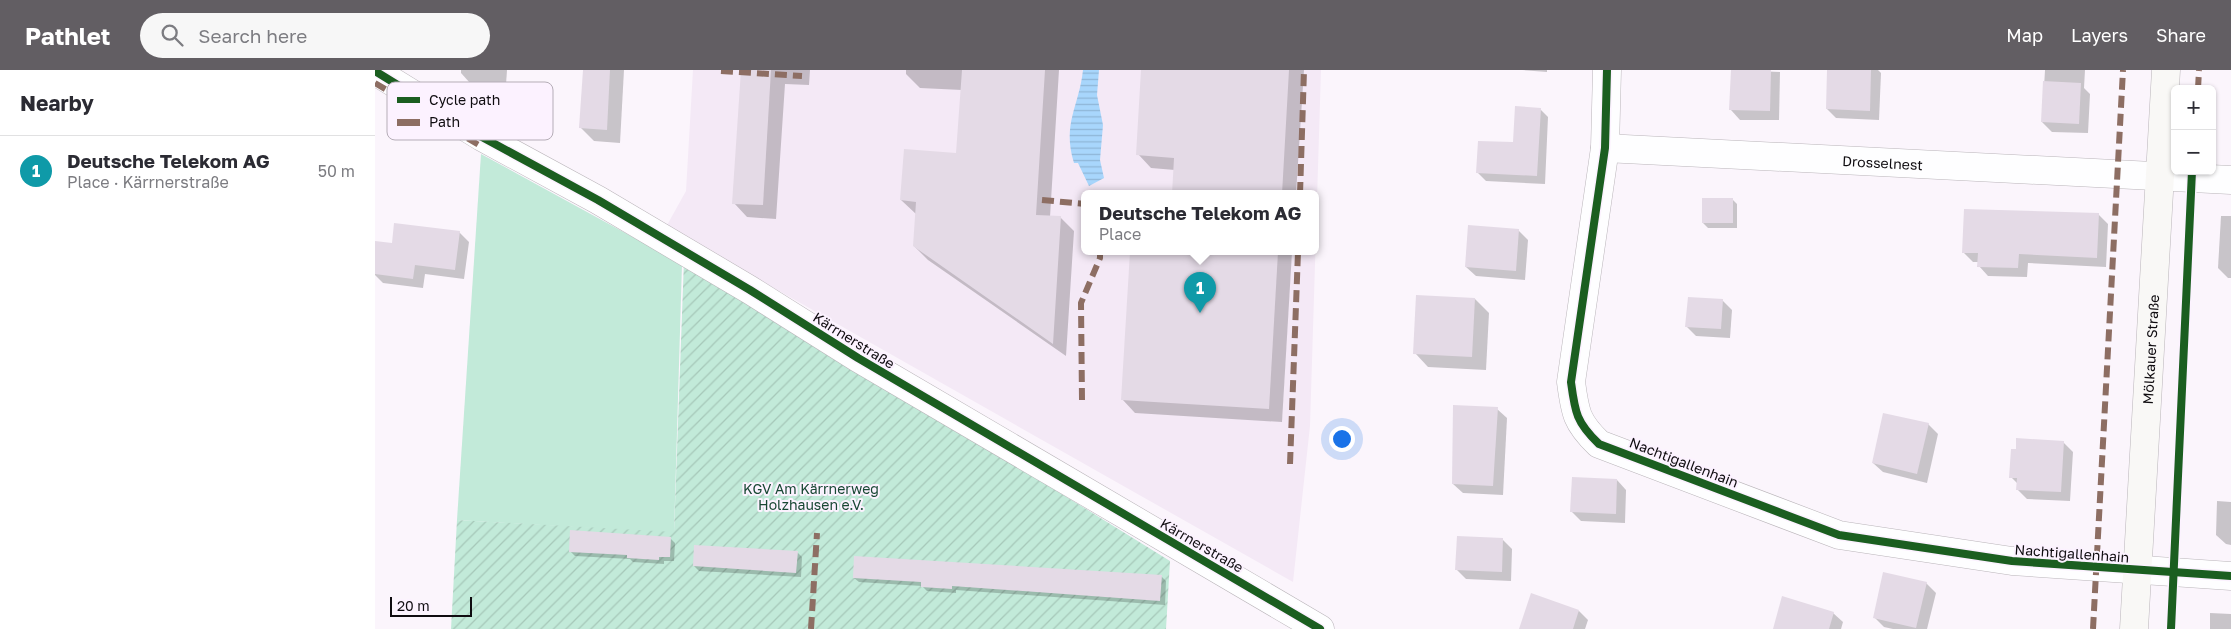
<!DOCTYPE html>
<html lang="en">
<head>
<meta charset="utf-8">
<style>
	body { margin:0; font-family:"Golos Text",sans-serif; background:#f7f7f7; color:#2b2b33 }
	.controls { position:absolute; right:15px; top:15px; display:grid; overflow:hidden; border-radius:8px; box-shadow:0 1px 4px #0004 }
	.controls button { width:45px; height:45px; display:grid; place-items:center; padding:0; border:0; border-bottom:1px solid #e1e1e2; background:#fff; color:#2b2b33; font:25px sans-serif }
	.scale { position:absolute; left:15px; bottom:12px; width:82px; box-sizing:border-box; padding-left:5px; border:2px solid #0f0c10; border-top:0; font-size:14px; line-height:18px; white-space:nowrap; color:#0f0c10; -webkit-text-stroke:4px #fcf2ff; paint-order:stroke }
	.you { position:absolute; left:966px; top:368px; width:18px; height:18px; margin:-12px; border:4px solid #fff; border-radius:50%; background:#1a73e8; box-shadow:0 0 0 8px #1a73e833 }
	.badge { display:grid; place-items:center; width:32px; height:32px; border-radius:50%; background:#625e63; color:#fff; font-size:16px; font-weight:700 }
	.pin { position:absolute; translate:-50% -41px; filter:drop-shadow(0 1px 2px #0008) }
	.pin::after { content:''; position:absolute; top:26px; width:18px; height:15px; background:inherit; clip-path:polygon(0 0,100% 0,50% 100%) }
	.popup { position:absolute; left:706px; top:120px; width:238px; height:65px; box-sizing:border-box; display:grid; place-content:center; border-radius:8px; background:#fff; filter:drop-shadow(0 1px 4px #0005); font-size:16px; white-space:nowrap; color:#7c7c81 }
	.popup b { font-size:19px; color:#2b2b33 }
	.popup::after { content:''; position:absolute; left:50%; top:100%; margin-left:-10px; border:10px solid transparent; border-top-color:#fff }
	.list { margin:0; padding:0; list-style:none }
	h2 { display:flex; justify-content:space-between; align-items:center; height:65px; margin:0; padding:0 20px; font-size:21px }
	h2 small { font-size:16px; font-weight:400; color:#7c7c81 }
	.list li { display:grid; grid-template-columns:32px 1fr auto; gap:15px; align-items:center; box-sizing:border-box; height:70px; padding:0 20px; border-top:1px solid #e1e1e2 }
	.list b { display:block; font-size:19px; white-space:nowrap }
	.list p { margin:0; font-size:16px; white-space:nowrap; color:#7c7c81 }
	.list em { font-size:16px; font-style:normal; color:#7c7c81 }
	.icon { flex:none; width:28px; height:28px; fill:none; stroke:currentColor; stroke-width:2; stroke-linecap:round; stroke-linejoin:round }
	.map { position:relative; flex:none; width:1856px; height:559px; overflow:hidden }
	header { display:flex; align-items:center; gap:30px; box-sizing:border-box; height:70px; padding:0 25px; background:#625e63; color:#fff }
	header strong { font-size:24px }
	nav { display:flex; gap:28px; margin-inline-start:auto; font-size:18px }
	.search { width:350px; height:45px; background:#f7f7f7; display:flex; align-items:center; gap:12px; box-sizing:border-box; padding:0 18px; border-radius:28px; color:#7c7c81; font-size:19px }
	main { display:flex }
	aside { flex:1; background:#fff }
	.map>svg:first-child { display:block }
	.built { fill:#f4e9f6; fill-rule:evenodd }
	.green { fill:#c2ead9 }
	.garden { fill:url(#garden-furrows) }
	.water { fill:url(#water-rules) }
	.shadow { fill:#0003 }
	.building { fill:#e4dae6 }
	.lines { fill:none; stroke-linecap:round; stroke-linejoin:round }
	.street-casing { stroke:#bab5ba; stroke-width:29 }
	.secondary-casing { stroke:#bab5ba; stroke-width:29 }
	.street { stroke:#fefeff; stroke-width:28 }
	.secondary { stroke:#f9f8f6; stroke-width:28 }
	.quiet { stroke:#8d6e63; stroke-width:6; stroke-dasharray:12 6; stroke-linecap:butt }
	.cycleway-casing { stroke:#fcf2ff; stroke-width:11 }
	.cycleway { stroke:#1b5e20; stroke-width:8 }
	.labels { text-anchor:middle; dominant-baseline:central; stroke-width:4; stroke-linejoin:round; paint-order:stroke }
	.street-label { font-size:14px; fill:#0f0c10; stroke:#fcf2ff }
	.park-label { font-size:14px; fill:#174733; stroke:#fcf2ff }
	.key { fill:#fcf2ff; stroke:#b5adb7; stroke-width:1 }
	.key-label { font-size:14px; fill:#0f0c10 }
</style>
</head>
<body>
<header>
<strong>Pathlet</strong>
<div class="search"><svg class="icon" aria-label="search" viewBox="0 0 24 24"><circle cx="10" cy="10" r="6"/><path d="M15 15l6 6"/></svg>Search here</div>
<nav><a>Map</a><a>Layers</a><a>Share</a></nav>
</header>
<main>
<aside>
<h2>Nearby<small></small></h2>
<ul class="list">
<li><span class="badge" style="background:#0f9aa8">1</span><div><b>Deutsche Telekom AG</b><p>Place · Kärrnerstraße</p></div><em>50 m</em></li>
</ul>
</aside>
<div class="map">
<svg width="1856" height="559" viewBox="0 0 1856 559">
	<defs>
		<pattern id="garden-furrows" width="10" height="10" patternUnits="userSpaceOnUse" patternTransform="scale(1.25)"><rect width="10" height="10" fill="#c2ead9"/><path d="M-1 1l2-2M0 10L10 0M9 11l2-2" fill="none" stroke="#a6c8b9"/></pattern>
		<pattern id="water-rules" width="6" height="5" patternUnits="userSpaceOnUse" patternTransform="scale(1.25)"><rect width="6" height="5" fill="#a8d6fc"/><path d="M0 2.5h6" fill="none" stroke="#8fb6d7"/></pattern>
	</defs>
	<rect width="100%" height="100%" fill="#fbf5fc"/>
	<!-- built -->
	<path class="built" d="M318,0H946L935,356L918,512L291,157L311,121ZM710,124H940V182H710Z"/>
	<!-- green -->
	<polygon class="green" points="106,84 307,194 299,463 82,450"/>
	<!-- garden -->
	<polygon class="garden" points="309,190 795,491 791,559 76,559 82,450 299,462"/>
	<!-- water -->
	<path class="water" d="M708,0H724L722,25L728,55L725,90L729,108L714,116L703,93H699C687,53 704,37 708,0Z"/>
	<!-- shadow -->
	<g class="shadow">
		<polygon points="86,0 132,0 131,15 95,13 86,3"/>
		<polygon points="209,0 249,0 245,73 219,71 206,58"/>
		<polygon points="367,0 435,0 434,15 410,14 401,149 372,147 359,133"/>
		<polygon points="531,0 684,0 675,147 685,147 699,161 691,286 553,190 539,176 541,144 526,130 582,84 587,20 545,18 531,4"/>
		<polygon points="768,0 929,0 921,124 798,124 800,100 776,98 763,84"/>
		<polygon points="1147,0 1172,0 1172,2"/>
		<polygon points="1357,0 1405,2 1404,50 1365,50 1356,40"/>
		<polygon points="1453,0 1503,0 1506,3 1504,50 1461,48 1452,39"/>
		<polygon points="1670,0 1710,0 1709,18 1715,24 1713,63 1677,62 1667,52"/>
		<polygon points="1165,39 1173,47 1170,114 1111,111 1103,103 1139,74"/>
		<polygon points="1357,129 1362,134 1362,158 1333,158 1328,153"/>
		<polygon points="1723,144 1733,154 1731,197 1653,193 1652,207 1613,206 1604,196 1604,192 1598,192 1588,182"/>
		<polygon points="1846,146 1856,146 1856,208 1853,208 1843,198"/>
		<polygon points="1143,160 1153,170 1150,210 1101,206 1091,197"/>
		<polygon points="84,162 94,172 89,209 50,204 48,218 8,213 0,205 0,192 18,175"/>
		<polygon points="756,182 917,182 907,352 760,343 747,329"/>
		<polygon points="1042,227 1100,229 1114,243 1111,300 1053,297 1040,283"/>
		<polygon points="1347,230 1357,240 1355,268 1321,266 1312,257"/>
		<polygon points="1122,339 1132,348 1128,425 1088,423 1078,414"/>
		<polygon points="1553,354 1563,364 1552,413 1508,402 1498,393"/>
		<polygon points="1688,372 1698,382 1695,431 1652,429 1642,419 1643,414 1636,407"/>
		<polygon points="1242,410 1251,420 1250,453 1206,451 1196,441"/>
		<polygon points="1842,431 1856,432 1856,475 1851,474 1841,465"/>
		<polygon points="295,468 300,473 299,491 289,491 289,494 258,492 255,489 200,486 195,481"/>
		<polygon points="1128,470 1137,479 1136,511 1091,509 1081,499"/>
		<polygon points="422,482 427,487 426,507 324,501 319,496"/>
		<polygon points="786,506 791,511 790,535 581,520 581,523 552,521 547,516 484,512 479,508"/>
		<polygon points="1551,513 1561,523 1552,559 1518,559 1509,557 1499,547"/>
		<polygon points="1204,541 1213,550 1210,559 1145,559"/>
		<polygon points="1458,543 1468,552 1466,559 1399,559"/>
		<polygon points="1835,543 1856,544 1856,559 1835,559"/>
	</g>
	<!-- building -->
	<g class="building">
		<polygon points="208,0 235,0 232,60 204,58"/>
		<polygon points="366,0 396,0 388,135 357,134"/>
		<polygon points="587,0 670,0 661,145 686,146 678,274 538,176 541,132 525,130 529,79 581,83"/>
		<polygon points="766,0 914,0 907,124 797,124 799,88 761,85"/>
		<polygon points="1356,0 1396,0 1395,41 1354,40"/>
		<polygon points="1452,0 1496,0 1495,41 1451,39"/>
		<polygon points="1668,11 1706,13 1704,54 1666,52"/>
		<polygon points="1140,36 1166,38 1162,106 1101,103 1103,71 1138,72"/>
		<rect x="1327" y="128" width="31" height="25"/>
		<polygon points="1589,139 1724,143 1722,188 1644,184 1643,198 1602,197 1603,183 1587,183"/>
		<polygon points="19,153 85,161 80,200 40,195 38,209 0,204 0,171 17,173"/>
		<polygon points="1093,155 1144,159 1141,201 1090,197"/>
		<polygon points="755,182 903,182 894,339 746,330"/>
		<polygon points="1041,225 1100,228 1097,287 1038,284"/>
		<polygon points="1313,227 1348,229 1346,259 1310,257"/>
		<polygon points="1078,335 1123,337 1118,416 1077,414"/>
		<polygon points="1508,343 1554,353 1542,404 1497,393"/>
		<polygon points="1641,368 1689,371 1686,422 1641,420 1642,408 1634,408 1636,379 1641,379"/>
		<polygon points="1197,407 1242,409 1241,444 1195,442"/>
		<polygon points="195,460 296,467 295,487 284,487 284,490 252,488 252,485 194,482"/>
		<polygon points="1082,466 1128,468 1127,502 1080,500"/>
		<polygon points="319,475 423,481 421,503 318,496"/>
		<polygon points="479,486 787,505 785,531 577,516 577,519 546,517 546,512 478,508"/>
		<polygon points="1508,502 1552,512 1541,558 1498,548"/>
		<polygon points="1156,523 1204,540 1198,559 1144,559"/>
		<polygon points="1407,526 1459,542 1454,559 1398,559"/>
	</g>
	<g class="lines">
		<!-- street casing -->
		<g class="street-casing">
			<g id="street">
				<path d="M1232,0L1230,78L1196,312C1200,342 1201,352 1224,374L1464,465L1637,491L1856,506"/>
				<polyline points="0,1 107,67 223,130 375,220 483,288 945,559"/>
				<path id="s1" d="M1230,78L1856,110"/>
			</g>
		</g>
		<!-- secondary casing -->
		<g class="secondary-casing">
			<g id="secondary">
				<path id="s2" d="M1759,559L1791,0"/>
			</g>
		</g>
		<!-- street -->
		<use href="#street" class="street"/>
		<!-- secondary -->
		<use href="#secondary" class="secondary"/>
		<!-- quiet -->
		<g class="quiet">
			<polyline points="346,1 427,6"/>
			<polyline points="0,13 104,75"/>
			<polyline points="1823,19 1824,0"/>
			<polyline points="925,124 929,0"/>
			<polyline points="667,130 710,134"/>
			<polyline points="707,330 706,233 725,188 725,182"/>
			<polyline points="915,394 923,182"/>
			<polyline points="436,559 442,463"/>
			<polyline points="1718,559 1748,0"/>
		</g>
		<!-- cycleway casing -->
		<g class="cycleway-casing">
			<g id="cycleway">
				<path d="M1232,0L1230,78L1196,312C1200,342 1201,352 1224,374L1464,465L1637,491L1856,506"/>
				<polyline points="0,1 107,67 223,130 375,220 483,288 945,559"/>
				<polyline points="1796,559 1817,101"/>
			</g>
		</g>
		<!-- cycleway -->
		<use href="#cycleway" class="cycleway"/>
	</g>
	<g class="labels">
		<!-- street labels -->
		<g class="street-label">
			<text stroke="none"><textPath href="#s1" startOffset="278">Drosselnest</textPath></text>
			<text transform="translate(479 270) rotate(32)">Kärrnerstraße</text>
			<text stroke="none"><textPath href="#s2" startOffset="280">Mölkauer Straße</textPath></text>
			<text transform="translate(1309 392) rotate(21)">Nachtigallenhain</text>
			<text transform="translate(827 475) rotate(30)">Kärrnerstraße</text>
			<text transform="translate(1697 483) rotate(4)">Nachtigallenhain</text>
		</g>
		<!-- park labels -->
		<g class="park-label">
			<text x="436" y="418">KGV Am Kärrnerweg<tspan x="436" dy="16">Holzhausen e.V.</tspan></text>
		</g>
	</g>
	<!-- legend -->
	<rect x="12" y="12" width="166" height="58" rx="8" class="key"/>
	<rect x="22" y="27" width="23" height="6" fill="#1b5e20"/>
	<rect x="22" y="49" width="23" height="7" fill="#8d6e63"/>
	<g class="key-label">
		<text x="54" y="35">Cycle path</text>
		<text x="54" y="57">Path</text>
	</g>
</svg>
<div class="controls">
<button>+</button>
<button>−</button>
</div>
<div class="scale">20 m</div>
<div class="you"></div>
<div class="pin badge" style="left:825px;top:243px;background:#0f9aa8">1</div>
<div class="popup"><b>Deutsche Telekom AG</b>Place</div>
</div>
</main>
</body>
</html>
